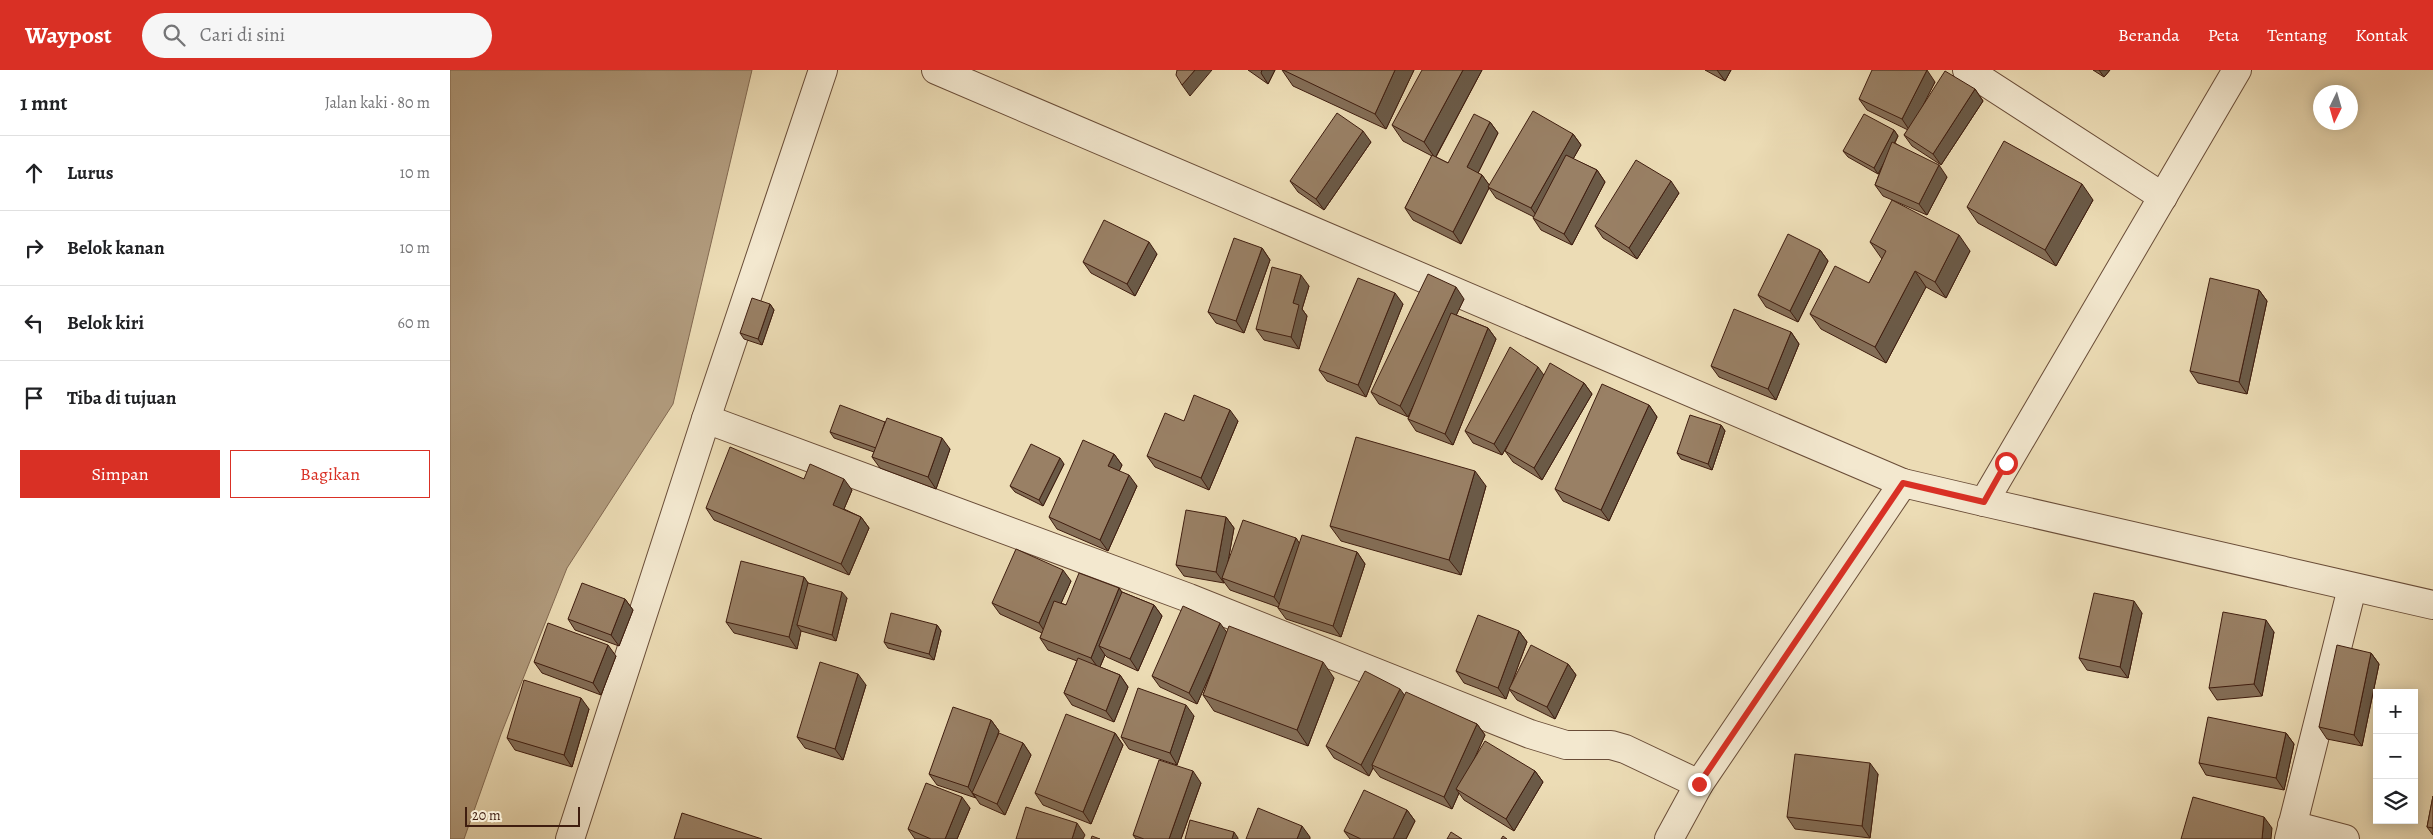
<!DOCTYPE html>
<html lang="id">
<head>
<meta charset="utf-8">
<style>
	body { margin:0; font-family:Alegreya,serif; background:#f6f6f6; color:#202124 }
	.controls { position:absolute; right:15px; bottom:15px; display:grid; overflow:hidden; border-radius:0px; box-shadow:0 2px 12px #0003 }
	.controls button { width:45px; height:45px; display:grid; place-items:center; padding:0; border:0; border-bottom:1px solid #e0e0e0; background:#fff; color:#202124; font:25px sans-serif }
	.compass { position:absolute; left:1863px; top:15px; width:45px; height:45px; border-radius:50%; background:#fff; box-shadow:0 2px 12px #0003; rotate:185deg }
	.scale { position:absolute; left:15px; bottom:12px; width:115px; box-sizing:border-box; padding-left:5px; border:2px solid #3f1d0f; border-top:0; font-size:14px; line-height:18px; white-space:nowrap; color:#3f1d0f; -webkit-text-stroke:4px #f3e8cf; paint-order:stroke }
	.stop { position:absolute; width:15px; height:15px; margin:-11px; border:4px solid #d93025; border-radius:50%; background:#fff }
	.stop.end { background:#d93025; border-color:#fff; box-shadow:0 1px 5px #0008 }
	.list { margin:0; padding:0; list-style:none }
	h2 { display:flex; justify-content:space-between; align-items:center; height:65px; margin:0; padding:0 20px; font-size:21px }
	h2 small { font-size:16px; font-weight:400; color:#757577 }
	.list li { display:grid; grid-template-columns:32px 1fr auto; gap:15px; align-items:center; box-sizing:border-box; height:75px; padding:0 20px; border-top:1px solid #e0e0e0 }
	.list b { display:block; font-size:19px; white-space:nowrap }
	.list em { font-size:16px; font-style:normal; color:#757577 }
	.actions { display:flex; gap:10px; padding:15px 20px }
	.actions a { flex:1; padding:11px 0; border:1px solid #d93025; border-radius:0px; text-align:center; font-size:18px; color:#d93025 }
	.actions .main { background:#d93025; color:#fff }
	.icon { flex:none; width:28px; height:28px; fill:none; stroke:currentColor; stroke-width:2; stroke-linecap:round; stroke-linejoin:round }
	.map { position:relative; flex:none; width:1983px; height:769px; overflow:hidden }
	header { display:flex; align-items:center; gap:30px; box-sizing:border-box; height:70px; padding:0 25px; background:#d93025; color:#fff }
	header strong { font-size:24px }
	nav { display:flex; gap:28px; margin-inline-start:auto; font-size:18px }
	.search { width:350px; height:45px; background:#f6f6f6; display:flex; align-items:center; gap:12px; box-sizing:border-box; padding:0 18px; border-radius:28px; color:#757577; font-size:19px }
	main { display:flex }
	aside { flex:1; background:#fff }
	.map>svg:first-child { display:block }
	.water { fill:#b19b7d; stroke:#836951 }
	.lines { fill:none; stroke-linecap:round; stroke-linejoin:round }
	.street-casing { stroke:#6a4d38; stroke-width:30 }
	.street { stroke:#f3e8cf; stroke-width:28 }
	.wall { fill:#846e57; stroke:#3f1d0f }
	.shaded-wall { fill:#6b5a47; stroke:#3f1d0f }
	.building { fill:#998065; stroke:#3f1d0f }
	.route { stroke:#d93025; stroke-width:6 }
</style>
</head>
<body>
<header>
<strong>Waypost</strong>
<div class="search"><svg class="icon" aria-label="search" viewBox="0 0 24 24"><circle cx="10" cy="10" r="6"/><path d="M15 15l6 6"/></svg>Cari di sini</div>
<nav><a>Beranda</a><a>Peta</a><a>Tentang</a><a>Kontak</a></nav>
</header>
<main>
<aside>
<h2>1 mnt<small>Jalan kaki · 80 m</small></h2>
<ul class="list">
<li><svg class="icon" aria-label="ahead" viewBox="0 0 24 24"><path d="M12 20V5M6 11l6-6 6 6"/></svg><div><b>Lurus</b></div><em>10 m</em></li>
<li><svg class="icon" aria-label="right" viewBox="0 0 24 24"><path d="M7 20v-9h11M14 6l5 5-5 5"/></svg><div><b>Belok kanan</b></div><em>10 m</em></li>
<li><svg class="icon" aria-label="left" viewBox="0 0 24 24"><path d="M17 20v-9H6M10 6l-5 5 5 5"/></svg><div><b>Belok kiri</b></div><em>60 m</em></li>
<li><svg class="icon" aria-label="arrive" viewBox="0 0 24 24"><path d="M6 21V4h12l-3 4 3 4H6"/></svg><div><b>Tiba di tujuan</b></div></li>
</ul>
<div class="actions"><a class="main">Simpan</a><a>Bagikan</a></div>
</aside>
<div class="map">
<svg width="1983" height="769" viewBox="0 0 1983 769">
	<rect width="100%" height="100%" fill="#ecdcb5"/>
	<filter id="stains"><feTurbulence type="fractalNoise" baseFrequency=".004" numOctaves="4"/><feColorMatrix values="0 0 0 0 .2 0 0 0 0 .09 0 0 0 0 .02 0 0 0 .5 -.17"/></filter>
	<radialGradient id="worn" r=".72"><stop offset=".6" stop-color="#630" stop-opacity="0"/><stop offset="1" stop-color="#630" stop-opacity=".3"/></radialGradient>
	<!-- water -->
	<polygon class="water" points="0,0 302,0 223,334 117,498 51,664 14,769 0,769"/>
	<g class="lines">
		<!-- street casing -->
		<g class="street-casing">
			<g id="street">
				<polyline points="486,0 1453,413"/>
				<polyline points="1517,0 1713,127"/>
				<polyline points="1787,0 1534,432 1983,535"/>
				<polyline points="256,349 739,528 1080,664 1116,675 1161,675 1175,679 1249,714"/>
				<polyline points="1842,755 1895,769"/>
				<polyline points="120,769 256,349 373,0"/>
				<polyline points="1219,769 1249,714 1453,413 1534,432"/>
				<polyline points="1839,769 1902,518"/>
			</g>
		</g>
		<!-- street -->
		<use href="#street" class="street"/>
	</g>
	<!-- wall -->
	<g class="wall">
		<polygon points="798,0 825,0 818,14"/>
		<polygon points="832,0 964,0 936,59 843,16"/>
		<polygon points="1032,0 986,87 998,93 1040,52 1048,63 1028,103 1032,105 1039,115 1123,64 1131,75 1123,89 1147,100 1155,112 1122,175 1091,160 1083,148 1084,147 1046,128 1039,118 1011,174 963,150 955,138 982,86 953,71 942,55"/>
		<polygon points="1255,0 1281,0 1275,11"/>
		<polygon points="1643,0 1660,0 1654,7"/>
		<polygon points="1485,12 1472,36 1525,19 1533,31 1491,95 1462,76 1454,65 1458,60 1417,40 1409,29"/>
		<polygon points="1444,60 1448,66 1445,73 1497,107 1477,145 1433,126 1425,115 1433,94 1428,104 1398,87 1393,81"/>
		<polygon points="921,72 874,140 848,122 840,111"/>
		<polygon points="1229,123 1187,189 1153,168 1145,156"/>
		<polygon points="1643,130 1606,196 1528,153 1517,137"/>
		<polygon points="1420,172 1520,181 1496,228 1476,217 1436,293 1371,259 1360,244 1419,213 1432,189"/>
		<polygon points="812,178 820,190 794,263 766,253 758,242"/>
		<polygon points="1370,180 1378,191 1348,252 1316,237 1308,225"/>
		<polygon points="707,184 685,226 641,203 633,192"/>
		<polygon points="859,216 852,239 857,246 849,279 814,270 806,259"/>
		<polygon points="1809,220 1817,231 1797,324 1748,313 1740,301"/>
		<polygon points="1014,229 1006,245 1038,258 1046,269 1003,375 966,361 958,349 963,338 958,347 929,334 921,322"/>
		<polygon points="320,234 324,240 312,275 294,269 290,263"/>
		<polygon points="953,234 916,327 877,311 869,300"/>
		<polygon points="1341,262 1349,274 1326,330 1269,307 1261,296"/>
		<polygon points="1094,305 1134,313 1142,324 1092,410 1063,392 1055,381 1057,376 1052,385 1023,373 1015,361"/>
		<polygon points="1199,335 1207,347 1159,451 1113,431 1105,419"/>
		<polygon points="734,351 788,351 759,420 705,397 697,386"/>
		<polygon points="436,352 500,379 486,419 430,398 422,387 424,382 384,368 380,362"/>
		<polygon points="1271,355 1275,361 1262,400 1231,389 1227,383"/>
		<polygon points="664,384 672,395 669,401 687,416 658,481 607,459 599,447"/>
		<polygon points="614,394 593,436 565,422 560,416"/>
		<polygon points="354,409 402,420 394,439 411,447 419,458 399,505 264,450 256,438"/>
		<polygon points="1036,416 1011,505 891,471 880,456"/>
		<polygon points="776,447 784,458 778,491 846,468 849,474 907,482 915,494 891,567 836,549 828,538 828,537 780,520 774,512 774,513 734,506 726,495"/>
		<polygon points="354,507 358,513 397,528 386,571 351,561 347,579 284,563 276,552"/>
		<polygon points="621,511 611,533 616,535 669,518 672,522 704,535 712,546 688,601 657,587 655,585 650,597 670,605 678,617 664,652 622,635 614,623 627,591 598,580 590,568 592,563 550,544 542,533"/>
		<polygon points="175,529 183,540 169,576 125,560 118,549"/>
		<polygon points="1692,543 1678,608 1637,600 1629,588"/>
		<polygon points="487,555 491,561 484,590 438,578 434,572"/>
		<polygon points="1069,561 1077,572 1061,615 1118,594 1126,605 1105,649 1067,630 1059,619 1056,629 1014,613 1006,601"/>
		<polygon points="777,562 884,608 858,676 764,641 753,625 766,591 747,634 710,617 702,606"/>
		<polygon points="1824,562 1812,626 1767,630 1759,618"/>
		<polygon points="1921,583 1929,594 1912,676 1877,669 1869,657"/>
		<polygon points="166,586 151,625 92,603 84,592"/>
		<polygon points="416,615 393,690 355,678 347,667"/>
		<polygon points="954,625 1027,654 1035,665 1024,689 1085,701 1093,712 1064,761 1014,730 1009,723 1002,739 930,707 923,698 919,706 884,688 876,676"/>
		<polygon points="139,639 122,697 65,680 57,668"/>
		<polygon points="744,646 727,695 679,679 671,667"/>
		<polygon points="541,650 549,661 547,667 573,673 581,685 555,745 530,734 526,728 487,715 479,704"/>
		<polygon points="665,663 673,675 641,754 593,735 585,723"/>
		<polygon points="1836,663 1844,674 1834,720 1756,705 1749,693"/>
		<polygon points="1428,704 1420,768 1345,759 1337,747"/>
		<polygon points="751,713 731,769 686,769 683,765"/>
		<polygon points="1983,726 1983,765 1977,757"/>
		<polygon points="520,738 507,769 465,769 458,759"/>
		<polygon points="957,740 965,751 956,769 900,769 894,761"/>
	</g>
	<!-- shaded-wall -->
	<g class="shaded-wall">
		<polygon points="745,0 762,0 740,26 732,15"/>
		<polygon points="812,0 825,0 818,14 811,3"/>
		<polygon points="945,0 964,0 936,59 925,44"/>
		<polygon points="1013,0 1032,0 985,88 974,72"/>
		<polygon points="1267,0 1281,0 1275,11"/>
		<polygon points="1477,0 1485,12 1460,61 1452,49"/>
		<polygon points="1649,0 1660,0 1654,7"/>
		<polygon points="1525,19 1533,31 1491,95 1483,84"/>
		<polygon points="1040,52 1048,63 1025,109 1017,97"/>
		<polygon points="1444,60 1448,66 1428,104 1424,98"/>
		<polygon points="913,61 921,72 874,140 866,129"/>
		<polygon points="1123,64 1131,75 1089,149 1081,138"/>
		<polygon points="1489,95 1497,107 1477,145 1469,134"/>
		<polygon points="1147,100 1155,112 1122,175 1114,164"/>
		<polygon points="1032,105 1040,116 1038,117 1039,118 1011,174 1003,162"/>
		<polygon points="1221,111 1229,123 1187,189 1179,178"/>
		<polygon points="1632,114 1643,130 1606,196 1595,180"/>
		<polygon points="1509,165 1520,181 1496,228 1485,212"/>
		<polygon points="699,172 707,184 685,226 677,214"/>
		<polygon points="812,178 820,190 794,263 786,251"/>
		<polygon points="1370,180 1378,191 1348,252 1340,241"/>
		<polygon points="1465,201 1476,217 1436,293 1425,277"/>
		<polygon points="851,205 859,216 852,239 857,246 849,279 841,267 843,233"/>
		<polygon points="1006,217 1014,229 958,347 950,336"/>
		<polygon points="1809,220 1817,231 1797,324 1789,312"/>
		<polygon points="945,223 953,234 916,327 908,315"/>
		<polygon points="320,234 324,240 312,275 308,269"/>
		<polygon points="1038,258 1046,269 1003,375 995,364"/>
		<polygon points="1341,262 1349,274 1326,330 1318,319"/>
		<polygon points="1088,297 1096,308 1052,385 1044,374"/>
		<polygon points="1134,313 1142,324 1092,410 1084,398"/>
		<polygon points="1199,335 1207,347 1159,451 1151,440"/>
		<polygon points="780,340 788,351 759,420 751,408"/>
		<polygon points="1271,355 1275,361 1262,400 1258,394"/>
		<polygon points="492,368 500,379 486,419 478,407"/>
		<polygon points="664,384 672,395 666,408 658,396"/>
		<polygon points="610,388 614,394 593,436 589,430"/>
		<polygon points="1025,401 1036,416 1011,505 999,490"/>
		<polygon points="679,405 687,416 658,481 650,470"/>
		<polygon points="394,409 402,420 391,446 383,435"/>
		<polygon points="411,447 419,458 399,505 391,494"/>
		<polygon points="776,447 784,458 775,509 772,508 774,512 774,513 766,502"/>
		<polygon points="846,468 854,480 832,538 824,527"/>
		<polygon points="907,482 915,494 891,567 883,556"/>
		<polygon points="613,500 621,511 597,565 589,553"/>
		<polygon points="354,507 362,519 347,555 351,561 347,579 339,567"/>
		<polygon points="669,518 676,529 649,576 655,585 649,599 641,588"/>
		<polygon points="392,522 397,528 386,571 382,565"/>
		<polygon points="175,529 183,540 169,576 161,565"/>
		<polygon points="1684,531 1692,543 1678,608 1670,597"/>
		<polygon points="704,535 712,546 688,601 680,589"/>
		<polygon points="1816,550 1824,562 1812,626 1804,614"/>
		<polygon points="770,553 778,564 747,634 739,623"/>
		<polygon points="487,555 491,561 484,590 479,584"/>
		<polygon points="1069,561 1077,572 1056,629 1048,618"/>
		<polygon points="158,575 166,586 151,625 143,613"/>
		<polygon points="1921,583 1929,594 1912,676 1904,665"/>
		<polygon points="873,592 884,608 858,676 847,660"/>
		<polygon points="1118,594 1126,605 1105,649 1097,637"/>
		<polygon points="408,604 416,615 393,690 385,679"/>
		<polygon points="670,605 678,617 664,652 656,641"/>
		<polygon points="950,619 958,630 922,695 923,698 919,706 911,695"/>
		<polygon points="131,628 139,639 122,697 114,685"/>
		<polygon points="736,635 744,646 727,695 720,683"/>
		<polygon points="541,650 549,661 527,725 522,723 526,728 518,717"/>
		<polygon points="1027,654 1035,665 1010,721 1006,719 1009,723 1002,739 994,727"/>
		<polygon points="665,663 673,675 641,754 633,742"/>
		<polygon points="1836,663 1844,674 1834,720 1826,708"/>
		<polygon points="573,673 581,685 555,745 547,734"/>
		<polygon points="1420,693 1428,704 1420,768 1412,756"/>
		<polygon points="743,701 751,713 731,769 719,769"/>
		<polygon points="1085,701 1093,712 1064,761 1056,749"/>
		<polygon points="512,727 520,738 507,769 495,769"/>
		<polygon points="957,740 965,751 956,769 943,769"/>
		<polygon points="1814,747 1822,758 1821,769 1812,769"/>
		<polygon points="627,753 635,765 633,769 622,769"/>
		<polygon points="852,756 860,767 860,769 847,769"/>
		<polygon points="784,762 788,768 788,769 782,769"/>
	</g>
	<!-- building -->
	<g class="building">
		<polygon points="727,0 745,0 732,15 726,5"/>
		<polygon points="833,0 945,0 925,44"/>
		<polygon points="972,0 1013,0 974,72 942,55"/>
		<polygon points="1422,0 1477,0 1452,49 1409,29"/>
		<polygon points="1495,1 1525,19 1483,84 1454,65"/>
		<polygon points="1083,41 1123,64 1081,138 1038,117"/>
		<polygon points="887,43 913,61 866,129 840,111"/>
		<polygon points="1024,44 1040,52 1017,97 1032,105 1003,162 955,138 982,85 998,93"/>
		<polygon points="1414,44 1444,60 1424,98 1393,81"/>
		<polygon points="1554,71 1632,114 1595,180 1517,137"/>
		<polygon points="1442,72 1489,95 1469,134 1425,115"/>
		<polygon points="1116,85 1147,100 1114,164 1083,148"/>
		<polygon points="1186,90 1221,111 1179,178 1145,156"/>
		<polygon points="1442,130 1509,165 1485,212 1465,201 1425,277 1360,244 1385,196 1419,213 1436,181 1420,172"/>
		<polygon points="654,150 699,172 677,214 633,192"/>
		<polygon points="1338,164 1370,180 1340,241 1308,225"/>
		<polygon points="784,168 812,178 786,251 758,242"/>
		<polygon points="822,197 851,205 843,233 849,235 841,267 806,259"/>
		<polygon points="978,204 1006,217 950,336 921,322"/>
		<polygon points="908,208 945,223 908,315 869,300"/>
		<polygon points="1760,208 1809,220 1789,312 1740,301"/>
		<polygon points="302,228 320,234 308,269 290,263"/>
		<polygon points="1284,239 1341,262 1318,319 1261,296"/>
		<polygon points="1001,243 1038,258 995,364 958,349"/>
		<polygon points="1060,277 1088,297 1044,374 1015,361"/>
		<polygon points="1100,293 1134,313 1084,398 1055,381"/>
		<polygon points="1152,314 1199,335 1151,440 1105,419"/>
		<polygon points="744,325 780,340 751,408 697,386 715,343 734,351"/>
		<polygon points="390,335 435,352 426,378 380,362"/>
		<polygon points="1240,345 1271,355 1258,394 1227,383"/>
		<polygon points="437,348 492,368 478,407 422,387"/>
		<polygon points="906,367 1025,401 999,490 880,456"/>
		<polygon points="633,370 664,384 658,396 679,405 650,470 599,447"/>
		<polygon points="581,374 610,388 589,430 560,416"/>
		<polygon points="280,377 354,409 360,394 394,409 383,435 411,447 391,494 256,438"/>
		<polygon points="736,440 776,447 766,502 726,495"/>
		<polygon points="793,450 846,468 824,527 772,508"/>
		<polygon points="852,465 907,482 883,556 828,538"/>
		<polygon points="566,479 613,500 589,553 542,533"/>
		<polygon points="291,491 354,507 339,567 276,552"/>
		<polygon points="629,503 669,518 641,588 590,568 604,531 616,535"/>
		<polygon points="132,513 175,529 161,565 118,549"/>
		<polygon points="358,513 392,522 382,565 347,555"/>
		<polygon points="672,522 704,535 680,589 649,576"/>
		<polygon points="1644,523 1684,531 1670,597 1629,588"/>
		<polygon points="733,536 770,553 739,623 702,606"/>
		<polygon points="1773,542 1816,550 1804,614 1759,618"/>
		<polygon points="441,543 487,555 479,584 434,572"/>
		<polygon points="1028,545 1069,561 1048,618 1006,601"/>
		<polygon points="98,553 158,575 143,613 84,592"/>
		<polygon points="779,556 873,592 847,660 753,625"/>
		<polygon points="1081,575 1118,594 1097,637 1059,619"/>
		<polygon points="1887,575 1921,583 1904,665 1869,657"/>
		<polygon points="628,588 670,605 656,641 614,623"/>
		<polygon points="370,592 408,604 385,679 347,667"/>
		<polygon points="915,601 950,619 911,695 876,676"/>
		<polygon points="74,610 131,628 114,685 57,668"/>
		<polygon points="688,618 736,635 720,683 671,667"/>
		<polygon points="956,622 1027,654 994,727 922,695"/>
		<polygon points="503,637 541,650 518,717 479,704"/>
		<polygon points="616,644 665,663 633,742 585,723"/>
		<polygon points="1758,647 1836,663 1826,708 1749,693"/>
		<polygon points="549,663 573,673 547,734 522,723"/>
		<polygon points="1035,671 1085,701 1056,749 1006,719"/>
		<polygon points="1345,684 1420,693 1412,756 1337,747"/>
		<polygon points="709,690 743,701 719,769 694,769 683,765"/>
		<polygon points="476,713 512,727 495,769 481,769 458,759"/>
		<polygon points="914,720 957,740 943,769 911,769 894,761"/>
		<polygon points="1983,726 1983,758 1977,757"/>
		<polygon points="1743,727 1814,747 1812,769 1731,769"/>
		<polygon points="576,737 627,753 622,769 566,769"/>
		<polygon points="808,738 852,756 847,769 796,769"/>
		<polygon points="232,743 312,769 224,769"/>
		<polygon points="740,750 784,762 782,769 735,769"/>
		<polygon points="1001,762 1012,769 997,769"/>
		<polygon points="642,766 650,769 641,769"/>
		<polygon points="1053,766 1057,769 1051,769"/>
	</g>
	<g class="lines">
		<!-- route -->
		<polyline class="route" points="1249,714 1453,413 1534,432 1556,393"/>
	</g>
	<rect width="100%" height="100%" filter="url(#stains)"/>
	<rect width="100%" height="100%" fill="url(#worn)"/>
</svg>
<div class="controls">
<button>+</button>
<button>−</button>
<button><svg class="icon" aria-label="layers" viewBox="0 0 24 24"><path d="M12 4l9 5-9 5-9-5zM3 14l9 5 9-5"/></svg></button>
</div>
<svg class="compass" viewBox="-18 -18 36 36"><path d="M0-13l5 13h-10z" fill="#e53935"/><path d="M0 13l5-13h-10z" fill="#757577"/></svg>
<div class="scale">20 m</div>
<div class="stop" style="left:1556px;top:393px"></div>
<div class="stop end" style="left:1249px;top:714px"></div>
</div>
</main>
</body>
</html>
